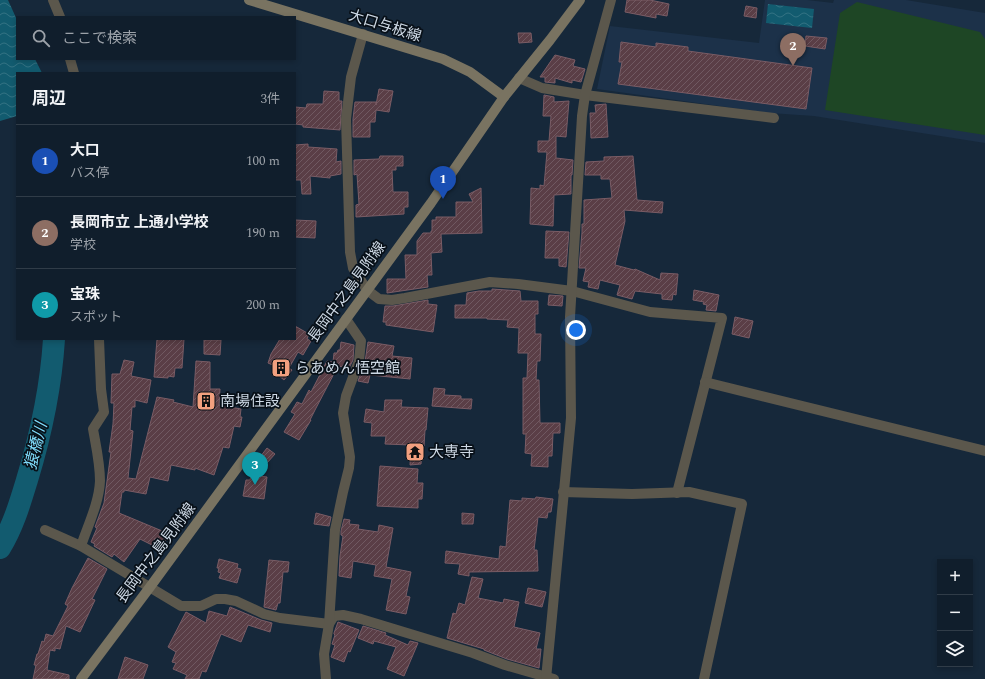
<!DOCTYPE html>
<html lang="ja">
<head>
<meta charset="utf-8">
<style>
	body { margin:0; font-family:Spectral,"Noto Sans JP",serif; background:#192734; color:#f1f3f6 }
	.controls { position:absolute; right:12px; bottom:12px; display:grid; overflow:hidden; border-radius:0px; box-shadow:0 2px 6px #0003 }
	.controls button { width:36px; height:36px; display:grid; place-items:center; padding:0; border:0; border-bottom:1px solid #303c48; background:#101e2c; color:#f1f3f6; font:20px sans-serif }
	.you { position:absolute; left:576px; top:330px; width:14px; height:14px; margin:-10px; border:3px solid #fff; border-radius:50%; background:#1a73e8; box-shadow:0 0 0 6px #1a73e833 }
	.badge { display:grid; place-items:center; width:26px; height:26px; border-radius:50%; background:#f2a07f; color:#fff; font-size:13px; font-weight:700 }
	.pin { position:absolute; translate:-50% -33px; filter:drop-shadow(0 1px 2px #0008) }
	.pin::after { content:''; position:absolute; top:21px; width:14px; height:12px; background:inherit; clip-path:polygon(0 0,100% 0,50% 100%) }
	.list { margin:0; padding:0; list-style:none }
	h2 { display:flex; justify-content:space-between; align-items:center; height:52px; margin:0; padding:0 16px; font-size:17px }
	h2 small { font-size:13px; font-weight:400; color:#9ca2a9 }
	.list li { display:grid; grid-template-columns:26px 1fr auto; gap:12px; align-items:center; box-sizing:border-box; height:72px; padding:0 16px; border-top:1px solid #303c48 }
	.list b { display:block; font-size:15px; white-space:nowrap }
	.list p { margin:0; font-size:13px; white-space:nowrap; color:#9ca2a9 }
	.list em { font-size:13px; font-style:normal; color:#9ca2a9 }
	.icon { flex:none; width:22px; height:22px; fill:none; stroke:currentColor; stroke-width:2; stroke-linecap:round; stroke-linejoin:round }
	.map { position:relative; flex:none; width:985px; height:679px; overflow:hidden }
	.search { position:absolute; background:#101e2c; box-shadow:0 2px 6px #0003; left:16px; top:16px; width:280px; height:44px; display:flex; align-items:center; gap:10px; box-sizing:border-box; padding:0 14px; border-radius:0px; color:#9ca2a9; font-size:15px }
	.panel { position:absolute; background:#101e2c; box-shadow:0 2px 6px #0003; left:16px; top:72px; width:280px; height:268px; border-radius:0px }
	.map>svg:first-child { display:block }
	.built { fill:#1c3149 }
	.green { fill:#1e4625 }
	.water { fill:url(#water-waves) }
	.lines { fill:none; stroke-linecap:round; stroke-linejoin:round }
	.river { stroke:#125b6f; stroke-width:22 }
	.building { fill:url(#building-hatch); stroke:#7a5c65 }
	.street { stroke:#5b574c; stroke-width:10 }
	.secondary { stroke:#797361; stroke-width:10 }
	.labels { text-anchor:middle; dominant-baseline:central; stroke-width:3.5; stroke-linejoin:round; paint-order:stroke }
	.street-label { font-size:15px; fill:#cdd8e4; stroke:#081018 }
	.poi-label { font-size:15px; fill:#cdd8e4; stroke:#081018; text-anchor:start }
	.water-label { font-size:16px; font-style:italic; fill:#80ddfc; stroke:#081018 }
</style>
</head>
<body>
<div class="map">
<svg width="985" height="679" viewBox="0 0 985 679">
	<defs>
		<pattern id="water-waves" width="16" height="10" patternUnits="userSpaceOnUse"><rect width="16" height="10" fill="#125b6f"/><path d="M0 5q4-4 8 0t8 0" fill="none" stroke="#337283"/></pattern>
		<pattern id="building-hatch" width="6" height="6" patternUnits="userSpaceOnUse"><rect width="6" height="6" fill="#5a3e46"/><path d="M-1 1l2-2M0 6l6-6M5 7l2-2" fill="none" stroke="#705961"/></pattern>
	</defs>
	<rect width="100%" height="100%" fill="#16283a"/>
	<!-- built -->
	<polygon class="built" points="765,0 807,0 833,3 834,0 906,0 985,13 985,143 814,116 770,113 597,89 610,26 759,43"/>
	<!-- green -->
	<polygon class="green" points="857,2 980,32 985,39 985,135 825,110 840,13"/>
	<!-- water -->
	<g class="water">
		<polygon points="0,0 8,0 17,20 17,59 35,59 42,73 17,73 17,116 0,121"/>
		<polygon points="768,4 814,9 812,28 766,23"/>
	</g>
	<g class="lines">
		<!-- river -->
		<path class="river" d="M0,548C13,527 20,503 27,480C41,434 51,387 54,339"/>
	</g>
	<!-- building -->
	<g class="building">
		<polygon points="627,0 650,0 669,4 667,16 656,14 656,18 625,12"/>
		<polygon points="746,6 757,8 756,18 744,16"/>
		<polygon points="518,33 531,33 532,42 519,43"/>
		<polygon points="806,36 827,38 825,49 805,46"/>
		<polygon points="621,42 656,47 656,43 688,47 688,51 812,68 806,109 618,84 622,62 619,62"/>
		<polygon points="555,55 575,60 573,66 585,69 581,82 572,80 572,83 555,78 555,83 545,82 545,77 540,77"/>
		<polygon points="379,89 393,91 389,112 376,110 375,122 370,122 370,137 353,137 353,119 355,102 376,102 376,105"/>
		<polygon points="324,91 339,92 339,101 342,101 340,130 303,127 303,125 295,124 295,107 306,108 307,104 323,104"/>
		<polygon points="544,95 554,97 554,102 569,101 566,137 556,136 556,158 573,160 572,175 571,175 571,194 554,195 553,226 530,224 531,188 540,189 540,185 544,186 547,152 538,152 538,141 549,141 551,116 543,116"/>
		<polygon points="606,104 608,137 591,138 590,113 596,113 595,105"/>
		<polygon points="308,144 308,147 337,149 336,162 341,161 341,174 330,176 330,178 310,176 311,194 302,194 301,180 295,180 295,145"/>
		<polygon points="380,156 403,156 403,166 396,166 396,170 392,170 393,192 408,192 408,207 404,207 404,214 356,217 356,205 359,204 357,174 354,175 354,160 379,159"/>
		<polygon points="633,156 637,200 663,202 662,213 624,210 625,221 615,265 634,270 635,269 660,280 661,273 678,274 676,295 673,294 672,300 662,299 662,294 635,291 632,299 617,295 620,285 600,280 598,289 588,287 589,282 583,281 586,268 579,268 582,232 582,224 584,224 584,200 612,198 610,179 601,179 601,175 585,175 586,162 604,161 604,157"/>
		<polygon points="481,188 482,233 441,234 442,252 431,253 432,275 427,275 428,287 387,293 387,279 406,279 405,255 417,255 417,241 423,233 431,233 431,231 432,231 432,220 436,220 436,217 456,217 456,202 473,202 469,194"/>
		<polygon points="295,220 316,221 315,238 295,237"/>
		<polygon points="546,231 569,232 566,267 559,266 559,258 545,258"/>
		<polygon points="492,289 520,291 521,301 538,301 538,314 535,314 535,334 541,334 540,361 537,361 536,380 539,380 540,423 560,423 560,433 553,433 552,456 548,456 548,467 531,466 532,454 525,453 526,434 523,434 523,378 527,378 528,353 518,353 519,328 507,327 508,320 487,319 487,318 455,318 455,305 466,305 467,293 479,291 492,291"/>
		<polygon points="694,290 719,295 716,311 706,310 707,305 703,304 704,302 693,300"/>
		<polygon points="549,295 563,296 562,306 548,305"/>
		<polygon points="428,300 428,304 437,305 433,332 386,325 386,322 383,322 385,306 393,306"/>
		<polygon points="735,317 753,321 749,338 732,334"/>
		<polygon points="295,326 309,334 307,339 311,341 303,355 298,352 289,368 292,370 284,380 272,370 275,366 268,363 271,354 280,339 295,339"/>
		<polygon points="157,339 184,339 182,368 175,368 174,377 168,376 168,378 154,377"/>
		<polygon points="204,340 221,340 220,355 204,354"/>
		<polygon points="341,342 354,345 353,360 349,368 338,366 315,410 310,420 311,420 299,440 284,432 295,414 291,412 297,402 302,404 309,390 311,392 327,361 333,362 334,353 337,353 338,350 340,350"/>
		<polygon points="368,342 394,346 392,356 412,358 410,379 370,375 368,383 358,381 365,362"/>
		<polygon points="124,360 134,362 131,376 151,380 147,403 135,400 135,407 132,407 130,430 133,431 128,478 136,479 157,397 174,400 173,402 193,407 196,361 210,362 210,389 220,389 219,405 241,409 240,417 242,417 240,427 234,426 229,448 223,447 214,475 195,468 195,470 171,465 168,481 150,477 146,494 124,490 124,492 122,492 119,513 167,533 165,543 155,538 152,545 140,539 124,562 114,554 112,557 94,546 95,544 91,542 97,528 95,527 104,503 111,452 109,452 113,424 114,403 111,403 112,374 120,374"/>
		<polygon points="434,388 445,389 444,395 461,396 461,399 472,399 471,409 432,406"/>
		<polygon points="385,400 402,400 401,407 428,408 426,430 425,430 424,446 422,446 421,464 410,465 411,445 385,444 386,436 371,436 372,423 364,422 366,409 384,412"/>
		<polygon points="267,448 275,454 267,463 260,457"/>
		<polygon points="380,466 418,469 417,483 423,483 422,499 418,499 418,508 377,506"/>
		<polygon points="251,475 267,477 264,499 243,496 246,480 250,480"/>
		<polygon points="536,497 553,499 551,512 548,512 547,518 538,517 534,550 537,550 538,571 469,572 469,576 458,574 460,564 445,563 446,551 499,559 500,546 506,547 510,500 522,501 522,498 535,499"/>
		<polygon points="316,513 331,517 329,526 314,524"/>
		<polygon points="462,513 474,514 473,524 462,524"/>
		<polygon points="344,519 350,520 349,524 359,525 358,529 378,532 379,525 393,528 386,567 411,572 406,596 410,597 406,614 386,610 392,579 374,576 376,565 353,561 351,578 339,576 340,556 343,536 341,535 341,531"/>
		<polygon points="88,558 107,569 92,599 95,600 80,632 66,626 60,649 55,648 55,651 50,650 47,670 69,675 69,679 33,679 36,665 34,665 37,654 38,654 42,641 44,642 46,634 53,636 68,606 65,604 72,588"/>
		<polygon points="219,559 238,564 237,568 241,569 237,583 219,578 221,573 218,572 219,568 217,568"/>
		<polygon points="269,560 289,562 288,572 283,572 280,603 278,603 276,610 264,607"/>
		<polygon points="472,577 483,579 478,598 503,603 504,599 519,602 514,627 540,633 536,649 541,649 539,668 507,659 484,650 484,649 447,638 453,613 456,614 459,603 465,605"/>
		<polygon points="528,588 546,592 542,607 525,603"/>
		<polygon points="230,607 261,620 272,623 270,632 248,625 241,642 221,634 206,672 202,671 199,679 185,679 187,675 173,669 176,663 172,662 176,652 168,647 186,612 206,623 209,611 227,616"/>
		<polygon points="338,622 359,630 350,652 348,651 344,662 331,657 335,645 332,644 335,635 334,634 334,633"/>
		<polygon points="363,626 386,633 385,635 408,645 410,641 418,643 404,676 387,669 396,647 374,641 373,644 358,638"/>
		<polygon points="125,657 148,665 143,679 118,679"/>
	</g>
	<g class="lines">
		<!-- street -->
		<g class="street">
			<polyline points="53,0 60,17"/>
			<polyline points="363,34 351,77 346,119 350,252 353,268 367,290 379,299 392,300 405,298 490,282 518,284 572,291 650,312 722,318 677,493"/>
			<polyline points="70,59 74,73"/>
			<polyline points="519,78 542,88 585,95 774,118"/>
			<polyline points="705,382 985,451"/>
			<polyline points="563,492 632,494 689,492 742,504 704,679"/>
			<polyline points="45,530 81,546 181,606 201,606 216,599 225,599 236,601 264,614 280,618 329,624"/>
			<path d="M81,546C88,525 99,503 100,481C100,463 96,446 93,429L104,412L101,389L99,339"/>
			<polyline points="329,624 334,616 343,615 361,619 473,653 505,665 554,679"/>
			<polyline points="326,679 324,654 329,624 335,530 343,492 349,468 350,457 343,413 346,396 359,361 361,341 346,319"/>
			<polyline points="546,679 571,418 570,317 582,116 585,95 611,0"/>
		</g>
		<!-- secondary -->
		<g class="secondary">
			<polyline points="249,0 443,59 470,72 504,97"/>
			<polyline points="81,679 150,587 431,203 504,97 550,40 580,0"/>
		</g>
	</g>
	<!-- icons -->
	<defs>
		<g id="building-square" transform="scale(1)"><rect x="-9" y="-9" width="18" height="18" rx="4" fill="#f2a07f" stroke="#081018"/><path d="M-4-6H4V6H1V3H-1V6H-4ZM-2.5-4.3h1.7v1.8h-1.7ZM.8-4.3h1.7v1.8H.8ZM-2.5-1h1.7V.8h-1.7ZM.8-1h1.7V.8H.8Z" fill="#111"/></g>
		<g id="temple-square" transform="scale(1)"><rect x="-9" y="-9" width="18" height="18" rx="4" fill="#f2a07f" stroke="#081018"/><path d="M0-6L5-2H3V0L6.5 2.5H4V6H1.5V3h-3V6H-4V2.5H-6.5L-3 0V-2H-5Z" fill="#111"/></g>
	</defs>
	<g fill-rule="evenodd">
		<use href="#building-square" x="281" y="368"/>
		<use href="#building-square" x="206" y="401"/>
		<use href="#temple-square" x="415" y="452"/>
	</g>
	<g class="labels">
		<!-- street labels -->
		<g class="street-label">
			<text transform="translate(385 26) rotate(17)">大口与板線</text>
			<text transform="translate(347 292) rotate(-54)">長岡中之島見附線</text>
			<text transform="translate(156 553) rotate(-53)">長岡中之島見附線</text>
		</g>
		<!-- poi labels -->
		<g class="poi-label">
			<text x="295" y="368">らあめん悟空館</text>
			<text x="220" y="401">南場住設</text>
			<text x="429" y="452">大専寺</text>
		</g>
		<!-- water labels -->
		<g class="water-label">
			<text transform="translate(36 446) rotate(-76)">猿橋川</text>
		</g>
	</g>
</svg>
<div class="controls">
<button>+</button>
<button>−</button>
<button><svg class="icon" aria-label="layers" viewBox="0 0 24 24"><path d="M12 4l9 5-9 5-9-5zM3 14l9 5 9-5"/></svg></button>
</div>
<div class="you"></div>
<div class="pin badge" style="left:443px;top:199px;background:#1a4fb4">1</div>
<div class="pin badge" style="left:793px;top:66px;background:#8d6e63">2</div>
<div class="pin badge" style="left:255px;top:485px;background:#0f9aa8">3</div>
<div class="search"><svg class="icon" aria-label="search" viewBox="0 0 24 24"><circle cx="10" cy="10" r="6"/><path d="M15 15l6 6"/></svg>ここで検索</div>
<section class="panel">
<h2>周辺<small>3件</small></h2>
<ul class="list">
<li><span class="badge" style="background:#1a4fb4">1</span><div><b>大口</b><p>バス停</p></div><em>100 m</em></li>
<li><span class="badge" style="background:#8d6e63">2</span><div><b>長岡市立 上通小学校</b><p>学校</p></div><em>190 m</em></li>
<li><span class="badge" style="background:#0f9aa8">3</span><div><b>宝珠</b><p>スポット</p></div><em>200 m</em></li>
</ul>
</section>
</div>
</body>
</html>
